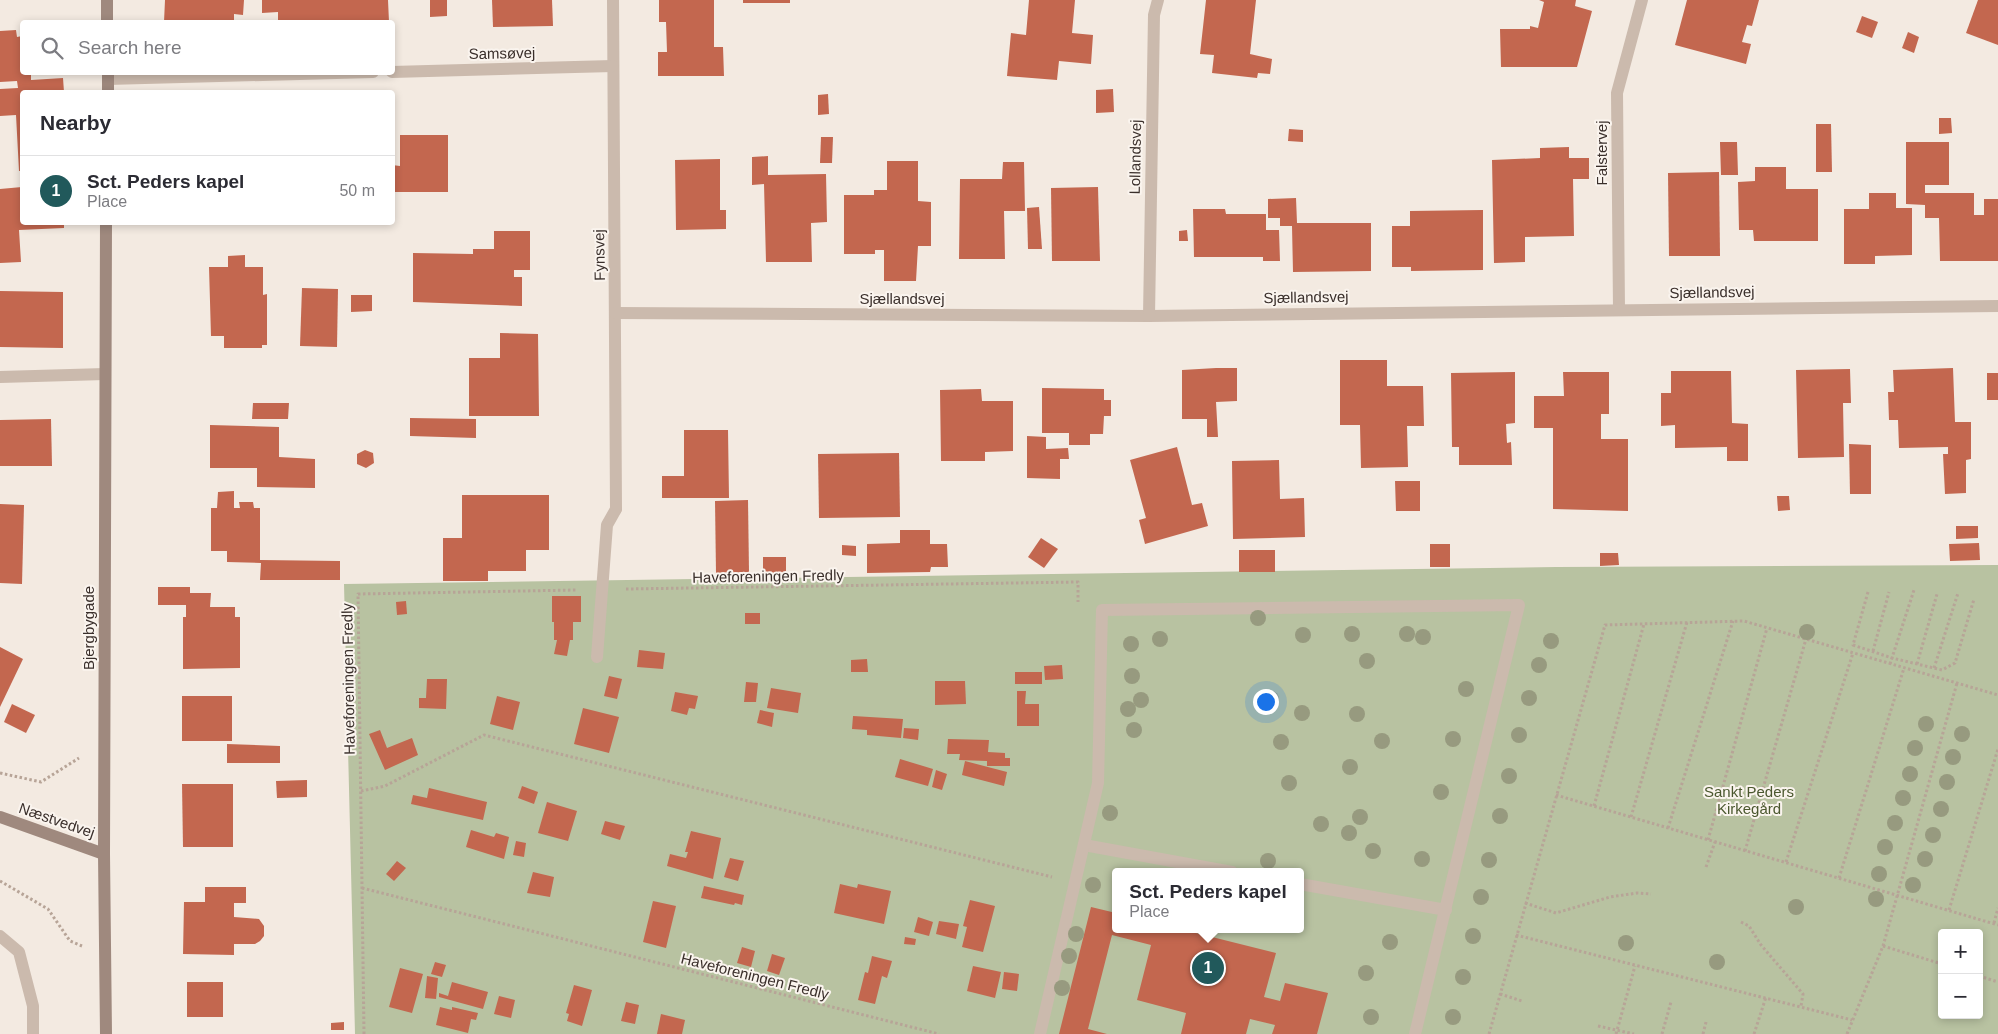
<!DOCTYPE html>
<html lang="en">
<head>
<meta charset="utf-8">
<style>
	body { margin:0; font-family:Arial,sans-serif; background:#f2f2f3; color:#2b2b33 }
	.controls { position:absolute; right:15px; bottom:15px; display:grid; overflow:hidden; border-radius:5px; box-shadow:0 2px 8px #0003 }
	.controls button { width:45px; height:45px; display:grid; place-items:center; padding:0; border:0; border-bottom:1px solid #e1e1e2; background:#fff; color:#2b2b33; font:25px sans-serif }
	.you { position:absolute; left:1265px; top:701px; width:18px; height:18px; margin:-12px; border:4px solid #fff; border-radius:50%; background:#1a73e8; box-shadow:0 0 0 8px #1a73e833 }
	.badge { display:grid; place-items:center; width:32px; height:32px; border-radius:50%; background:#21595b; color:#fff; font-size:16px; font-weight:700 }
	.pin { position:absolute; translate:-50% -50%; border:2px solid #fff; box-shadow:0 1px 5px #0006 }
	.popup { position:absolute; left:1112px; top:868px; width:192px; height:65px; box-sizing:border-box; display:grid; place-content:center; border-radius:5px; background:#fff; filter:drop-shadow(0 1px 4px #0005); font-size:16px; white-space:nowrap; color:#7c7c81 }
	.popup b { font-size:19px; color:#2b2b33 }
	.popup::after { content:''; position:absolute; left:50%; top:100%; margin-left:-10px; border:10px solid transparent; border-top-color:#fff }
	.list { margin:0; padding:0; list-style:none }
	h2 { display:flex; justify-content:space-between; align-items:center; height:65px; margin:0; padding:0 20px; font-size:21px }
	h2 small { font-size:16px; font-weight:400; color:#7c7c81 }
	.list li { display:grid; grid-template-columns:32px 1fr auto; gap:15px; align-items:center; box-sizing:border-box; height:70px; padding:0 20px; border-top:1px solid #e1e1e2 }
	.list b { display:block; font-size:19px; white-space:nowrap }
	.list p { margin:0; font-size:16px; white-space:nowrap; color:#7c7c81 }
	.list em { font-size:16px; font-style:normal; color:#7c7c81 }
	.icon { flex:none; width:28px; height:28px; fill:none; stroke:currentColor; stroke-width:2; stroke-linecap:round; stroke-linejoin:round }
	.map { position:relative; flex:none; width:1998px; height:1034px; overflow:hidden }
	.search { position:absolute; background:#fff; box-shadow:0 2px 8px #0003; left:20px; top:20px; width:375px; height:55px; display:flex; align-items:center; gap:12px; box-sizing:border-box; padding:0 18px; border-radius:5px; color:#7c7c81; font-size:19px }
	.panel { position:absolute; background:#fff; box-shadow:0 2px 8px #0003; left:20px; top:90px; width:375px; height:135px; border-radius:5px }
	.map>svg:first-child { display:block }
	.green { fill:#b8c2a1; fill-rule:evenodd }
	.building { fill:#c3674f }
	.lines { fill:none; stroke-linecap:round; stroke-linejoin:round }
	.path { stroke:#b7a497; stroke-width:3; stroke-dasharray:2.5 2.5; stroke-linecap:butt }
	.lane { stroke:#cbbaad; stroke-width:12 }
	.street { stroke:#cbbaad; stroke-width:12 }
	.secondary { stroke:#9f897e; stroke-width:12 }
	.tree { fill:#979a7f }
	.labels { text-anchor:middle; dominant-baseline:central; stroke-width:4; stroke-linejoin:round; paint-order:stroke }
	.street-label { font-size:15px; fill:#3a2f2b; stroke:#faf4ee }
	.park-label { font-size:15px; fill:#4b582f; stroke:#faf4ee }
</style>
</head>
<body>
<div class="map">
<svg width="1998" height="1034" viewBox="0 0 1998 1034">
	<rect width="100%" height="100%" fill="#f3eae1"/>
	<!-- green -->
	<path class="green" d="M1998,565V1034H355L344,584L1556,567ZM1116,872H1300V929H1116ZM1942,933H1979V1015H1942Z"/>
	<!-- building -->
	<g class="building">
		<polygon points="165,0 244,0 243,15 234,14 234,22 164,22"/>
		<polygon points="262,0 388,0 389,22 278,22 278,12 262,13"/>
		<polygon points="430,0 447,0 447,16 430,17"/>
		<polygon points="492,0 552,0 553,26 493,27"/>
		<polygon points="659,0 714,0 714,47 723,47 724,76 658,76 658,52 667,52 666,22 659,22"/>
		<rect x="743" y="0" width="47" height="3"/>
		<polygon points="1029,0 1075,0 1072,33 1093,35 1091,64 1059,61 1057,80 1007,76 1011,33 1026,35"/>
		<polygon points="1206,0 1256,0 1250,54 1272,59 1270,74 1258,73 1257,78 1212,73 1214,55 1200,54"/>
		<polygon points="1539,0 1576,0 1575,6 1592,11 1577,67 1501,67 1500,29 1530,29 1530,26 1538,28 1544,2"/>
		<polygon points="1687,0 1759,0 1752,26 1747,25 1742,42 1751,44 1746,64 1675,45"/>
		<polygon points="1978,0 1998,0 1998,45 1966,33"/>
		<polygon points="1862,16 1878,22 1872,38 1856,32"/>
		<polygon points="16,30 17,37 22,36 22,72 31,72 31,80 63,78 64,92 22,92 22,171 19,171 16,115 0,116 0,89 18,88 17,81 0,82 0,31"/>
		<polygon points="1908,32 1919,37 1914,53 1902,48"/>
		<polygon points="1113,89 1114,112 1096,113 1096,90"/>
		<polygon points="828,94 829,114 818,115 818,95"/>
		<polygon points="1939,118 1951,118 1952,133 1939,134"/>
		<polygon points="1816,124 1831,124 1832,172 1816,172"/>
		<polygon points="1289,129 1303,130 1303,142 1288,141"/>
		<polygon points="400,135 448,135 448,192 392,192 392,165 400,166"/>
		<polygon points="821,137 833,137 832,163 820,163"/>
		<polygon points="1720,142 1737,142 1738,175 1721,175"/>
		<polygon points="1906,142 1949,142 1949,185 1925,185 1925,193 1974,193 1974,215 1984,215 1984,199 1998,199 1998,261 1940,261 1939,218 1925,218 1925,205 1906,204"/>
		<polygon points="1569,147 1569,158 1589,158 1589,179 1573,179 1574,236 1525,237 1525,262 1494,263 1492,160 1540,158 1540,148"/>
		<polygon points="768,156 768,175 826,174 827,222 811,223 812,262 766,262 764,184 752,185 752,157"/>
		<polygon points="720,159 720,210 726,210 726,229 676,230 675,160"/>
		<polygon points="887,161 918,161 918,201 931,202 931,246 918,246 916,281 884,281 884,250 875,250 875,254 844,254 844,195 874,195 874,190 887,190"/>
		<polygon points="1003,162 1024,162 1025,211 1004,211 1005,259 959,259 960,179 1002,179"/>
		<polygon points="1755,167 1786,167 1786,189 1818,189 1818,241 1754,241 1753,230 1739,230 1738,182 1755,181"/>
		<polygon points="1719,172 1720,256 1669,256 1668,173"/>
		<polygon points="22,187 22,222 64,222 64,228 19,230 21,262 0,263 0,189"/>
		<polygon points="1098,187 1100,261 1052,261 1051,188"/>
		<polygon points="1869,193 1896,193 1896,208 1912,208 1912,255 1875,256 1875,264 1844,264 1844,209 1869,209"/>
		<polygon points="1296,198 1297,223 1371,223 1371,271 1293,272 1292,226 1280,226 1280,218 1268,218 1268,199"/>
		<polygon points="1039,207 1042,249 1028,249 1027,208"/>
		<polygon points="1193,209 1225,209 1226,214 1266,214 1266,230 1279,230 1280,261 1263,261 1263,257 1194,257"/>
		<polygon points="1483,210 1483,270 1411,271 1411,267 1392,267 1392,226 1410,226 1410,211"/>
		<polygon points="1187,230 1188,241 1179,241 1179,231"/>
		<polygon points="494,231 530,231 530,270 514,270 514,277 522,277 522,306 413,302 413,253 473,254 473,249 494,249"/>
		<polygon points="245,255 245,267 263,267 263,295 267,294 267,345 262,345 262,348 224,348 224,336 211,336 209,267 228,267 228,256"/>
		<polygon points="302,288 338,289 337,347 300,346"/>
		<polygon points="0,291 63,292 63,348 0,347"/>
		<polygon points="351,295 372,295 372,311 351,312"/>
		<polygon points="500,333 538,334 539,416 469,416 469,358 500,358"/>
		<polygon points="1340,360 1387,360 1387,386 1423,386 1424,426 1407,426 1408,467 1361,468 1360,425 1340,425"/>
		<polygon points="1216,368 1237,368 1237,401 1216,402 1218,437 1207,437 1207,419 1182,419 1182,370"/>
		<polygon points="1953,368 1955,422 1971,422 1971,459 1966,460 1966,493 1945,494 1943,454 1948,454 1948,447 1899,448 1898,420 1889,420 1888,392 1894,392 1893,370"/>
		<polygon points="1850,369 1851,403 1843,403 1844,457 1798,458 1796,370"/>
		<polygon points="1671,371 1731,371 1732,423 1748,424 1748,461 1727,461 1727,447 1675,448 1675,425 1661,426 1661,393 1671,393"/>
		<polygon points="1515,372 1515,423 1506,424 1507,443 1511,442 1512,465 1459,465 1459,447 1452,447 1451,373"/>
		<polygon points="1563,372 1609,372 1609,414 1601,414 1601,439 1628,439 1628,511 1553,509 1553,428 1534,428 1534,396 1564,396"/>
		<rect x="1987" y="373" width="11" height="27"/>
		<polygon points="1042,388 1104,389 1104,400 1111,400 1111,416 1104,416 1103,434 1090,434 1090,445 1069,445 1069,433 1042,433"/>
		<polygon points="981,389 982,401 1013,401 1013,451 985,452 985,461 941,461 940,390"/>
		<polygon points="253,403 289,403 288,419 252,419"/>
		<polygon points="410,418 476,419 476,438 410,436"/>
		<polygon points="51,419 52,466 0,466 0,420"/>
		<polygon points="210,425 279,427 279,457 315,459 315,488 257,487 257,468 210,468"/>
		<polygon points="684,430 728,430 729,498 662,498 662,476 684,476"/>
		<polygon points="1027,436 1046,437 1046,449 1068,448 1069,459 1060,459 1060,479 1027,478"/>
		<polygon points="1849,444 1871,445 1871,494 1850,494"/>
		<polygon points="1177,447 1192,505 1202,503 1208,526 1145,544 1139,520 1146,518 1130,460"/>
		<polygon points="365,450 373,453 374,463 366,468 357,464 357,454"/>
		<polygon points="899,453 900,517 819,518 818,454"/>
		<polygon points="1279,460 1280,499 1304,498 1305,537 1233,539 1232,461"/>
		<polygon points="1395,481 1420,481 1420,511 1396,511"/>
		<polygon points="234,491 234,508 240,508 239,502 253,502 254,508 260,508 260,560 340,561 340,580 260,580 261,563 227,562 227,551 211,551 211,508 217,508 218,492"/>
		<polygon points="462,495 549,495 549,550 526,550 526,571 488,571 488,581 443,581 443,538 462,538"/>
		<polygon points="1777,496 1789,496 1790,510 1778,511"/>
		<polygon points="748,500 749,572 716,573 715,501"/>
		<polygon points="0,504 24,505 22,584 0,583"/>
		<polygon points="1956,526 1978,526 1978,538 1956,539"/>
		<polygon points="900,530 930,530 930,544 947,544 948,567 931,567 930,572 867,573 867,544 900,543"/>
		<polygon points="1041,538 1058,549 1044,568 1028,557"/>
		<polygon points="1979,543 1980,560 1950,561 1949,544"/>
		<rect x="1430" y="544" width="20" height="23"/>
		<polygon points="842,545 856,546 856,556 842,555"/>
		<rect x="1239" y="550" width="36" height="22"/>
		<polygon points="1600,553 1618,553 1619,565 1600,566"/>
		<polygon points="763,557 786,557 786,575 763,574"/>
		<polygon points="158,587 190,587 190,593 211,593 210,607 235,607 235,617 240,617 240,668 183,669 183,617 186,617 186,605 158,605"/>
		<polygon points="552,596 581,596 581,622 573,622 573,640 570,640 567,656 554,654 557,640 554,640 554,622 552,622"/>
		<polygon points="406,601 407,614 397,615 396,602"/>
		<rect x="745" y="613" width="15" height="11"/>
		<polygon points="0,647 23,659 0,707"/>
		<polygon points="639,650 665,653 663,669 637,667"/>
		<polygon points="867,659 868,672 851,672 851,660"/>
		<polygon points="1062,665 1063,679 1045,680 1044,666"/>
		<rect x="1015" y="672" width="27" height="12"/>
		<polygon points="609,676 622,679 617,699 604,696"/>
		<polygon points="427,679 447,679 446,709 419,708 419,698 426,698"/>
		<polygon points="935,681 965,681 966,704 935,705"/>
		<polygon points="746,682 758,683 756,702 744,702"/>
		<polygon points="771,688 801,693 798,713 767,708"/>
		<polygon points="1017,691 1026,691 1025,704 1039,704 1039,726 1017,726"/>
		<polygon points="675,692 698,696 695,709 689,708 687,715 671,711"/>
		<rect x="182" y="696" width="50" height="45"/>
		<polygon points="497,696 520,702 513,730 490,724"/>
		<polygon points="12,704 35,715 26,733 4,722"/>
		<polygon points="583,708 619,717 609,753 574,744"/>
		<polygon points="760,710 774,713 772,727 757,723"/>
		<polygon points="853,716 903,719 901,738 867,735 867,730 852,729"/>
		<polygon points="904,728 919,729 918,740 903,738"/>
		<polygon points="380,730 387,748 412,738 418,755 385,770 369,734"/>
		<polygon points="948,739 989,740 988,752 1005,753 1005,758 1010,758 1010,766 987,766 987,761 959,760 960,754 947,754"/>
		<polygon points="227,744 280,746 280,763 227,763"/>
		<polygon points="900,759 933,769 928,786 895,777"/>
		<polygon points="965,761 1007,772 1004,786 962,775"/>
		<polygon points="936,770 947,774 942,790 932,787"/>
		<polygon points="307,780 307,797 277,798 276,781"/>
		<polygon points="182,784 233,784 233,847 183,847"/>
		<polygon points="522,786 538,792 534,804 518,798"/>
		<polygon points="429,788 487,802 483,820 411,804 413,795 427,798"/>
		<polygon points="547,802 577,811 568,841 538,833"/>
		<polygon points="605,821 625,826 620,840 601,834"/>
		<polygon points="471,830 494,837 496,833 509,837 504,859 466,847"/>
		<polygon points="691,831 721,838 713,879 667,866 670,854 686,858 688,852 685,852"/>
		<polygon points="516,841 526,843 524,857 513,855"/>
		<polygon points="730,858 744,861 738,881 724,877"/>
		<polygon points="397,861 406,868 394,881 386,874"/>
		<polygon points="533,872 554,877 550,897 527,893"/>
		<polygon points="840,884 857,888 858,884 891,891 884,924 834,913"/>
		<polygon points="704,886 744,895 742,905 735,903 734,905 701,898"/>
		<polygon points="205,887 246,887 246,903 234,903 234,917 259,919 264,926 264,936 260,941 255,944 234,944 234,955 183,954 184,902 205,902"/>
		<polygon points="970,900 995,906 983,952 962,947 967,927 963,926"/>
		<polygon points="653,901 676,906 666,948 643,942"/>
		<polygon points="1091,907 1116,913 1116,929 1180,929 1276,953 1264,997 1280,1001 1285,983 1328,993 1317,1034 1272,1034 1275,1025 1250,1019 1246,1034 1181,1034 1186,1013 1137,1000 1151,945 1112,935 1088,1029 1107,1034 1059,1034"/>
		<polygon points="918,917 933,922 929,936 914,932"/>
		<polygon points="939,921 959,924 956,939 936,934"/>
		<polygon points="905,937 916,939 915,945 904,944"/>
		<polygon points="742,947 755,951 751,967 737,963"/>
		<polygon points="772,954 785,958 779,975 767,971"/>
		<polygon points="872,956 892,961 887,978 882,976 875,1004 858,1000 865,972 868,973"/>
		<polygon points="435,962 446,965 442,977 431,974"/>
		<polygon points="973,966 1001,972 995,998 967,991"/>
		<polygon points="400,968 423,974 412,1013 389,1007"/>
		<polygon points="1004,972 1019,974 1017,991 1002,989"/>
		<polygon points="427,976 438,978 436,999 425,998"/>
		<rect x="187" y="982" width="36" height="35"/>
		<polygon points="452,982 488,992 483,1009 439,997 439,993 448,996"/>
		<polygon points="574,985 592,990 582,1026 567,1021 569,1014 566,1013"/>
		<polygon points="499,996 515,1000 511,1018 494,1014"/>
		<polygon points="626,1002 639,1005 635,1024 621,1021"/>
		<polygon points="440,1007 452,1010 452,1007 478,1013 476,1020 471,1019 468,1033 436,1025"/>
		<polygon points="661,1014 685,1020 682,1034 657,1034"/>
		<polygon points="344,1022 344,1030 331,1030 331,1023"/>
	</g>
	<g class="lines">
		<!-- path -->
		<g class="path">
			<polyline points="626,589 1078,582 1078,602"/>
			<polyline points="1868,592 1853,645 1892,658 1942,670 1955,663 1974,599"/>
			<polyline points="1873,651 1889,592"/>
			<polyline points="1890,664 1914,590"/>
			<polyline points="1917,664 1937,594"/>
			<polyline points="1934,668 1958,593"/>
			<polyline points="0,773 41,782 79,758"/>
			<polyline points="361,791 385,786 484,735 1052,877"/>
			<polyline points="1556,795 1998,925"/>
			<polyline points="1594,806 1644,624"/>
			<polyline points="1631,817 1687,622"/>
			<polyline points="1668,828 1733,621"/>
			<polyline points="1708,840 1767,628"/>
			<polyline points="1745,851 1806,639"/>
			<polyline points="1786,862 1853,653"/>
			<polyline points="1706,867 1715,842"/>
			<polyline points="1839,878 1904,668"/>
			<polyline points="0,881 48,909 70,941 82,946"/>
			<polyline points="362,888 939,1034"/>
			<polyline points="1525,903 1556,913 1610,897 1637,893 1651,894"/>
			<polyline points="1949,910 1998,749"/>
			<polyline points="1741,922 1749,926 1761,945 1803,994 1801,1006"/>
			<polyline points="1994,923 1998,908"/>
			<polyline points="1516,935 1852,1020"/>
			<polyline points="1883,946 1942,964"/>
			<polyline points="1979,976 1998,982"/>
			<polyline points="1500,994 1522,1001"/>
			<polyline points="1598,1026 1634,1034"/>
			<polyline points="364,1034 358,594 577,590"/>
			<polyline points="1489,1034 1605,625 1744,621 1998,695"/>
			<polyline points="1616,1034 1635,966"/>
			<polyline points="1662,1034 1671,1002"/>
			<polyline points="1703,1034 1706,1022"/>
			<polyline points="1754,1034 1766,997"/>
			<polyline points="1847,1034 1883,946 1957,683"/>
		</g>
		<!-- lane -->
		<g class="lane">
			<polyline points="597,657 607,525 616,509"/>
			<polyline points="1084,845 1232,872"/>
			<polyline points="1300,884 1446,910"/>
			<polyline points="0,936 19,952 33,1006 33,1034"/>
			<polyline points="1040,1034 1098,783 1102,610 1519,605 1415,1034"/>
		</g>
		<!-- street -->
		<g class="street">
			<polyline points="613,0 616,509"/>
			<polyline points="392,72 613,66"/>
			<polyline points="108,79 373,72"/>
			<polyline points="1619,309 1617,93 1642,0"/>
			<polyline points="615,313 1149,316 1998,306"/>
			<polyline points="1149,316 1154,15 1158,0"/>
			<polyline points="0,377 105,374"/>
		</g>
		<!-- secondary -->
		<g class="secondary">
			<polyline points="107,0 107,22"/>
			<polyline points="108,92 108,72"/>
			<polyline points="0,817 104,854"/>
			<polyline points="106,1034 104,854 106,222"/>
		</g>
	</g>
	<!-- trees -->
	<g class="tree">
		<circle cx="1258" cy="618" r="8"/>
		<circle cx="1807" cy="632" r="8"/>
		<circle cx="1352" cy="634" r="8"/>
		<circle cx="1407" cy="634" r="8"/>
		<circle cx="1303" cy="635" r="8"/>
		<circle cx="1423" cy="637" r="8"/>
		<circle cx="1160" cy="639" r="8"/>
		<circle cx="1551" cy="641" r="8"/>
		<circle cx="1131" cy="644" r="8"/>
		<circle cx="1367" cy="661" r="8"/>
		<circle cx="1539" cy="665" r="8"/>
		<circle cx="1132" cy="676" r="8"/>
		<circle cx="1466" cy="689" r="8"/>
		<circle cx="1529" cy="698" r="8"/>
		<circle cx="1271" cy="699" r="8"/>
		<circle cx="1141" cy="700" r="8"/>
		<circle cx="1128" cy="709" r="8"/>
		<circle cx="1302" cy="713" r="8"/>
		<circle cx="1357" cy="714" r="8"/>
		<circle cx="1926" cy="724" r="8"/>
		<circle cx="1134" cy="730" r="8"/>
		<circle cx="1962" cy="734" r="8"/>
		<circle cx="1519" cy="735" r="8"/>
		<circle cx="1453" cy="739" r="8"/>
		<circle cx="1382" cy="741" r="8"/>
		<circle cx="1281" cy="742" r="8"/>
		<circle cx="1915" cy="748" r="8"/>
		<circle cx="1953" cy="757" r="8"/>
		<circle cx="1350" cy="767" r="8"/>
		<circle cx="1910" cy="774" r="8"/>
		<circle cx="1509" cy="776" r="8"/>
		<circle cx="1947" cy="782" r="8"/>
		<circle cx="1289" cy="783" r="8"/>
		<circle cx="1441" cy="792" r="8"/>
		<circle cx="1903" cy="798" r="8"/>
		<circle cx="1941" cy="809" r="8"/>
		<circle cx="1110" cy="813" r="8"/>
		<circle cx="1500" cy="816" r="8"/>
		<circle cx="1360" cy="817" r="8"/>
		<circle cx="1895" cy="823" r="8"/>
		<circle cx="1321" cy="824" r="8"/>
		<circle cx="1349" cy="833" r="8"/>
		<circle cx="1933" cy="835" r="8"/>
		<circle cx="1885" cy="847" r="8"/>
		<circle cx="1373" cy="851" r="8"/>
		<circle cx="1422" cy="859" r="8"/>
		<circle cx="1925" cy="859" r="8"/>
		<circle cx="1489" cy="860" r="8"/>
		<circle cx="1268" cy="861" r="8"/>
		<circle cx="1879" cy="874" r="8"/>
		<circle cx="1093" cy="885" r="8"/>
		<circle cx="1913" cy="885" r="8"/>
		<circle cx="1481" cy="897" r="8"/>
		<circle cx="1876" cy="899" r="8"/>
		<circle cx="1796" cy="907" r="8"/>
		<circle cx="1076" cy="934" r="8"/>
		<circle cx="1473" cy="936" r="8"/>
		<circle cx="1390" cy="942" r="8"/>
		<circle cx="1626" cy="943" r="8"/>
		<circle cx="1069" cy="956" r="8"/>
		<circle cx="1717" cy="962" r="8"/>
		<circle cx="1366" cy="973" r="8"/>
		<circle cx="1463" cy="977" r="8"/>
		<circle cx="1062" cy="988" r="8"/>
		<circle cx="1371" cy="1017" r="8"/>
		<circle cx="1453" cy="1017" r="8"/>
	</g>
	<g class="labels">
		<!-- street labels -->
		<g class="street-label">
			<text transform="translate(502 53) rotate(-1)">Samsøvej</text>
			<text transform="translate(1601 153) rotate(-90)">Falstervej</text>
			<text transform="translate(1135 157) rotate(-89)">Lollandsvej</text>
			<text transform="translate(599 255) rotate(-91)">Fynsvej</text>
			<text transform="translate(1712 292) rotate(-1)">Sjællandsvej</text>
			<text transform="translate(1306 297) rotate(-1)">Sjællandsvej</text>
			<text x="902" y="298">Sjællandsvej</text>
			<text transform="translate(768 576) rotate(-1)">Haveforeningen Fredly</text>
			<text transform="translate(88 628) rotate(-90)">Bjergbygade</text>
			<text transform="translate(348 679) rotate(-91)">Haveforeningen Fredly</text>
			<text transform="translate(57 820) rotate(19)">Næstvedvej</text>
			<text transform="translate(755 976) rotate(14)">Haveforeningen Fredly</text>
		</g>
		<!-- park labels -->
		<g class="park-label">
			<text x="1749" y="791">Sankt Peders<tspan x="1749" dy="17">Kirkegård</tspan></text>
		</g>
	</g>
</svg>
<div class="controls">
<button>+</button>
<button>−</button>
</div>
<div class="you"></div>
<div class="pin badge" style="left:1208px;top:968px">1</div>
<div class="popup"><b>Sct. Peders kapel</b>Place</div>
<div class="search"><svg class="icon" aria-label="search" viewBox="0 0 24 24"><circle cx="10" cy="10" r="6"/><path d="M15 15l6 6"/></svg>Search here</div>
<section class="panel">
<h2>Nearby<small></small></h2>
<ul class="list">
<li><span class="badge">1</span><div><b>Sct. Peders kapel</b><p>Place</p></div><em>50 m</em></li>
</ul>
</section>
</div>
</body>
</html>
